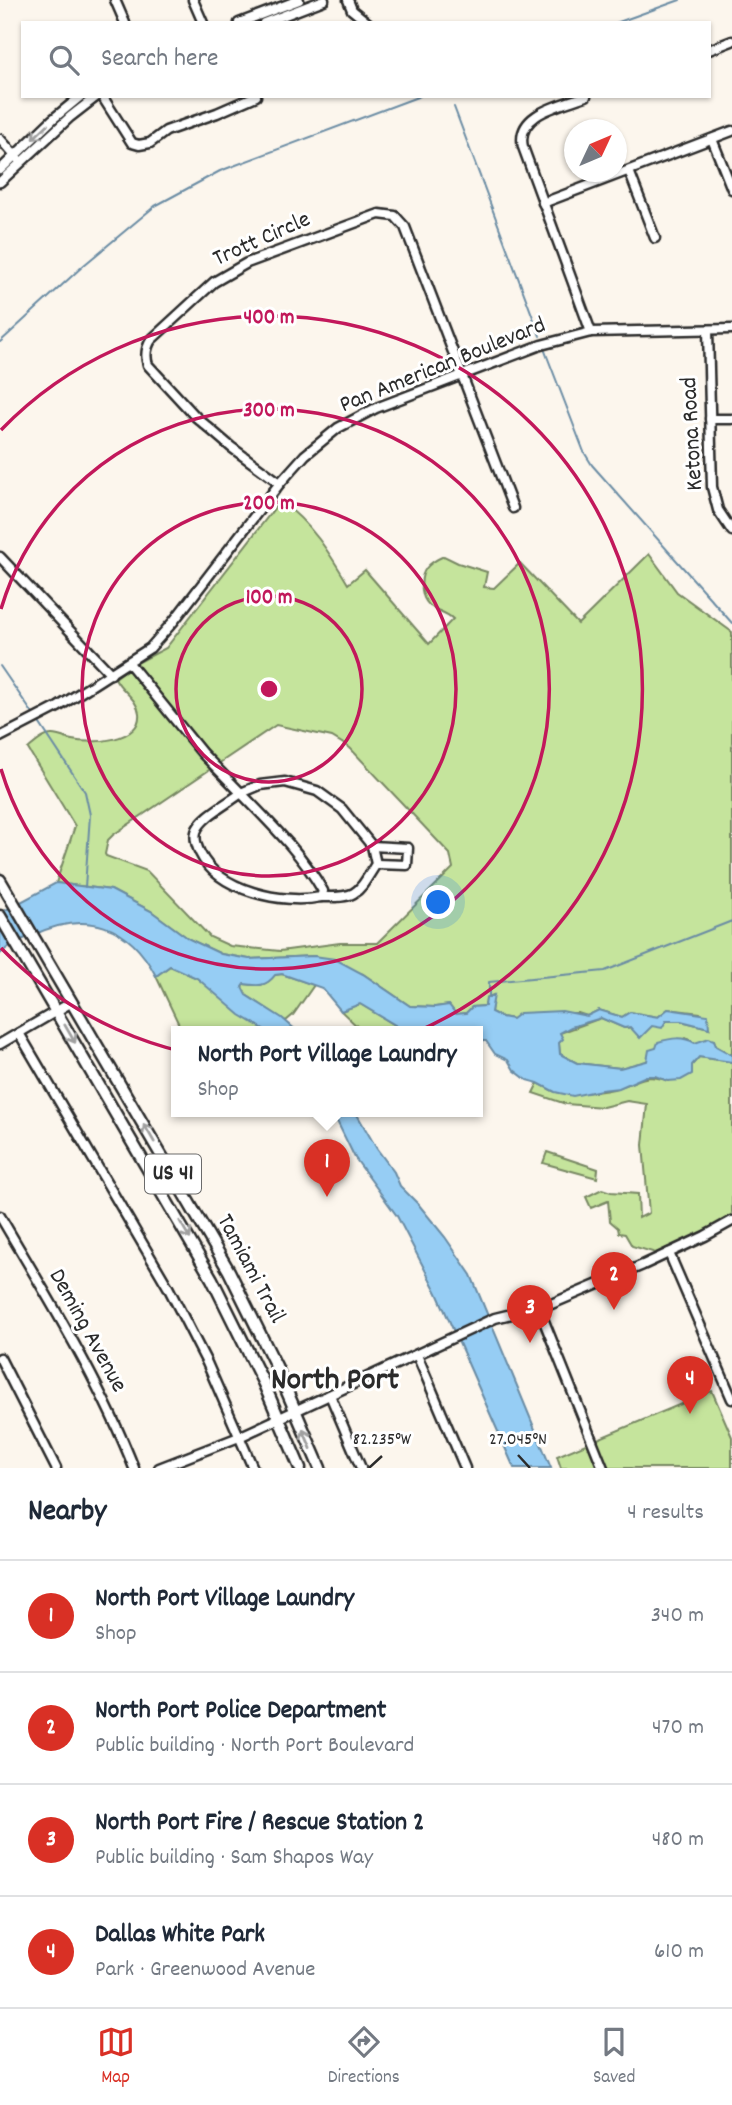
<!DOCTYPE html>
<html lang="en">
<head>
<meta charset="utf-8">
<style>
	body { margin:0; font-family:Dekko,sans-serif; background:#f2f2f3; color:#1f2937 }
	.compass { position:absolute; left:564px; top:119px; width:63px; height:63px; border-radius:50%; background:#fff; box-shadow:0 2px 5px #0004; rotate:46deg }
	.you { position:absolute; left:439px; top:903px; width:24px; height:24px; margin:-18px; border:5px solid #fff; border-radius:50%; background:#1a73e8; box-shadow:0 0 0 10px #1a73e833 }
	.badge { display:grid; place-items:center; width:46px; height:46px; border-radius:50%; background:#d93025; color:#fff; font-size:23px; font-weight:700 }
	.pin { position:absolute; translate:-50% -58px; filter:drop-shadow(0 2px 4px #0008) }
	.pin::after { content:''; position:absolute; top:37px; width:24px; height:21px; background:inherit; clip-path:polygon(0 0,100% 0,50% 100%) }
	.popup { position:absolute; left:171px; top:1026px; width:312px; height:91px; box-sizing:border-box; display:grid; place-content:center; border-radius:0px; background:#fff; filter:drop-shadow(0 2px 5px #0005); font-size:23px; white-space:nowrap; color:#747a83 }
	.popup b { font-size:26px; color:#1f2937 }
	.popup::after { content:''; position:absolute; left:50%; top:100%; margin-left:-14px; border:14px solid transparent; border-top-color:#fff }
	.list { margin:0; padding:0; list-style:none }
	h2 { display:flex; justify-content:space-between; align-items:center; height:91px; margin:0; padding:0 28px; font-size:30px }
	h2 small { font-size:23px; font-weight:400; color:#747a83 }
	.list li { display:grid; grid-template-columns:46px 1fr auto; gap:21px; align-items:center; box-sizing:border-box; height:112px; padding:0 28px; border-top:2px solid #e0e1e3 }
	.list b { display:block; font-size:26px; white-space:nowrap }
	.list p { margin:0; font-size:23px; white-space:nowrap; color:#747a83 }
	.list em { font-size:23px; font-style:normal; color:#747a83 }
	.icon { flex:none; width:38px; height:38px; fill:none; stroke:currentColor; stroke-width:2; stroke-linecap:round; stroke-linejoin:round }
	.map { position:relative; flex:none; width:732px; height:1468px; overflow:hidden }
	.search { position:absolute; background:#fff; box-shadow:0 2px 5px #0004; left:21px; right:21px; top:21px; height:77px; display:flex; align-items:center; gap:18px; box-sizing:border-box; padding:0 24px; border-radius:0px; color:#747a83; font-size:26px }
	.sheet { height:539px; background:#fff }
	nav { display:flex; justify-content:space-around; align-items:center; box-sizing:border-box; height:98px; border-top:2px solid #e0e1e3; background:#fff; font-size:19px; color:#747a83 }
	nav a { display:grid; justify-items:center; gap:4px }
	nav .on { color:#d93025 }
	.map>svg:first-child { display:block }
	.green { fill:#c5e49c; stroke:#788864; stroke-width:2 }
	.water { fill:#96cdf4; stroke:#6b8ca4; stroke-width:2 }
	.lines { fill:none; stroke-linecap:round; stroke-linejoin:round }
	.stream { stroke:#6b8ca4; stroke-width:2 }
	.minor-casing { stroke:#2b2b2b; stroke-width:13 }
	.major-casing { stroke:#2b2b2b; stroke-width:15 }
	.minor { stroke:#fff; stroke-width:8 }
	.major { stroke:#fff; stroke-width:10 }
	.oneway { stroke:#a0a0a0 }
	.ticks { fill:none; stroke:#2b2b2b; stroke-width:2.5 }
	.ring { fill:none; stroke:#c2185b; stroke-width:3.5 }
	.labels { text-anchor:middle; dominant-baseline:central; stroke-width:6; stroke-linejoin:round; paint-order:stroke }
	.shield { fill:#fff; stroke:#6b6b6b; stroke-width:2 }
	.shield-label { font-size:23px; font-weight:bold; fill:#2b2b2b }
	.street-label { font-size:24px; fill:#2b2b2b; stroke:#fff }
	.district-label { font-size:32px; font-weight:bold; fill:#2b2b2b; stroke:#fff }
	.ticks-label { font-size:18px; text-anchor:middle; fill:#2b2b2b; stroke:#fff; stroke-width:6; stroke-linejoin:round; paint-order:stroke }
	.centre { fill:#c2185b; stroke:#fff; stroke-width:3.5 }
	.ring-label { font-size:21px; text-anchor:middle; font-weight:bold; fill:#c2185b; stroke:#fff; stroke-width:6; stroke-linejoin:round; paint-order:stroke }
</style>
</head>
<body>
<div class="map">
<svg width="732" height="1468" viewBox="0 0 732 1468">
	<rect width="100%" height="100%" fill="#fcf6ed"/>
	<filter id="ink" filterUnits="userSpaceOnUse"><feTurbulence type="fractalNoise" baseFrequency=".0143" numOctaves="2"/><feDisplacementMap in="SourceGraphic" scale="14" xChannelSelector="R" yChannelSelector="G"/><feConvolveMatrix kernelMatrix="1 2 1 2 8 2 1 2 1" color-interpolation-filters="sRGB"/></filter>
	<g filter="url(#ink)">
		<!-- green -->
		<g class="green">
			<path d="M280,501C311,523 329,552 348,584L365,570L429,644L453,619C446,612 436,611 429,605C424,600 423,596 422,590C419,571 428,563 444,556L458,563L487,572L484,587L494,588L520,563L578,624L649,554L677,592L732,632V1055L716,1046L714,1040L695,1043L686,1038L656,1048L647,1061L620,1068L577,1063L560,1054L559,1043L560,1033L601,1018L624,1028L652,1026L666,1021H681L709,1028L700,1013L668,1009L658,1017L630,1012L622,1017L599,1010L587,1016L578,1013H520L513,1019L501,1017L491,1012L493,995L486,998L485,1006L472,1007L466,1013L456,1014L449,1005L435,1007L410,1006L363,974L314,956L249,959L221,954L189,939L151,911L111,890L56,883L75,826L28,749C34,744 43,735 51,735C58,734 65,739 72,740C91,744 142,742 139,713C137,698 121,691 115,678L129,668L212,768L113,835L108,840L105,854L106,856L147,871L210,937L230,946L280,951L340,943H377L453,868L450,854L350,748L332,737L276,725L218,764L135,664L166,648Z"/>
			<polygon points="170,966 197,978 267,1031 182,1031 156,976"/>
			<path d="M282,974L314,985L293,1015L286,1021L246,995L242,987L244,984C258,986 266,987 275,975Z"/>
			<polygon points="360,1004 405,1031 362,1031 341,1011"/>
			<path d="M699,1057L732,1062V1217L703,1233L659,1254L632,1246L625,1234L619,1233L618,1228L610,1221L608,1201L591,1208L586,1197L602,1189L611,1192L638,1194L639,1218L649,1213L643,1145L647,1104L627,1101L603,1107L566,1104L533,1093L538,1083C543,1085 548,1089 553,1091C567,1096 606,1092 620,1087C641,1081 645,1072 668,1081L692,1065Z"/>
			<polygon points="547,1152 598,1169 597,1178 543,1163"/>
			<polygon points="712,1391 732,1437 732,1468 561,1468 557,1456"/>
		</g>
		<!-- water -->
		<g class="water">
			<path d="M56,883L111,890L151,911L189,939L221,954L249,959L314,956L335,959L363,974L410,1006L435,1007L449,1005L456,1014L466,1013L472,1007L485,1006L486,998L494,995L491,1012L501,1017L512,1019L520,1013L562,1011L587,1016L599,1010L622,1017L630,1012L658,1017L668,1009L708,1015L709,1028L681,1021H666L662,1028L652,1026L640,1038L630,1027L624,1028L601,1018L571,1027L560,1033L563,1039L559,1043L560,1054L577,1063L620,1068L647,1061L649,1050L656,1048L658,1042C672,1038 682,1036 695,1043L709,1038L714,1040L716,1046L732,1055V1062L699,1057L692,1065V1074L681,1080L668,1081L655,1076H646L619,1088L601,1090L573,1096L555,1092L538,1083L527,1080L514,1070L508,1060L495,1054L486,1041H478V1031H405L360,1004L341,1011L322,988L282,974L275,975C266,987 258,986 244,984L242,987L246,995L282,1018L297,1031H267L240,1015L197,978L170,966L156,976C129,924 86,910 33,935C21,940 10,944 0,954V913Z"/>
			<polygon points="332,1111 355,1111 377,1149 394,1172 400,1186 419,1205 445,1237 471,1275 551,1468 514,1468 437,1293 397,1216 355,1158"/>
		</g>
		<g class="lines">
			<!-- stream -->
			<g class="stream">
				<polyline points="616,23 680,0"/>
				<polyline points="454,107 540,336"/>
				<polyline points="0,342 84,265 155,206 220,171 420,96"/>
				<polyline points="545,351 584,452 592,465 732,623"/>
				<polyline points="0,666 35,717"/>
				<polyline points="38,721 85,792 90,815 85,887"/>
				<polyline points="489,997 489,982 605,971 732,921"/>
			</g>
			<!-- minor casing -->
			<g class="minor-casing">
				<g id="minor">
					<polyline points="115,0 125,23"/>
					<polyline points="193,0 203,23"/>
					<polyline points="348,0 352,10 368,23"/>
					<polyline points="239,23 299,0"/>
					<polyline points="264,23 324,0"/>
					<polyline points="709,50 732,41"/>
					<polyline points="102,96 132,143 139,145 150,143 166,131 217,113 256,96"/>
					<path d="M586,96C562,105 515,113 523,147L591,332"/>
					<polyline points="0,139 17,158"/>
					<polyline points="712,139 732,189"/>
					<polyline points="0,170 53,119 81,96"/>
					<polyline points="629,171 655,238"/>
					<polyline points="0,182 70,117 97,96"/>
					<polyline points="543,203 732,131"/>
					<polyline points="708,330 712,487 718,510 732,531"/>
					<polyline points="710,419 732,419"/>
					<path d="M280,483L231,447L196,417L148,365C145,356 146,348 151,340L214,282L247,263L379,214L395,216L405,227L513,508"/>
					<polyline points="0,557 111,674"/>
					<path d="M129,663L202,753L241,793L260,785L285,782L317,791L342,809L372,846L376,864C357,894 358,898 321,897"/>
					<polyline points="0,737 58,707 150,648 173,622 280,483 305,455 338,428 376,408 541,345 591,332 732,329"/>
					<path d="M241,793C270,823 302,854 323,891L321,897C284,905 218,891 200,853C197,847 194,840 196,832C200,817 229,803 241,793Z"/>
					<polyline points="372,846 408,848 407,865 376,864"/>
					<polyline points="19,1033 168,1287 207,1363 253,1468"/>
					<polyline points="0,1044 72,1002"/>
					<path d="M0,1216C48,1298 99,1379 134,1468"/>
					<polyline points="669,1253 732,1399"/>
					<polyline points="534,1309 542,1316 603,1468"/>
					<polyline points="417,1355 465,1468"/>
					<polyline points="0,1358 56,1468"/>
					<polyline points="330,1395 361,1468"/>
					<polyline points="159,1468 239,1437 495,1318 549,1305 643,1265 705,1236 732,1221"/>
				</g>
			</g>
			<!-- major casing -->
			<g class="major-casing">
				<g id="major">
					<polyline points="0,880 229,1271 276,1366 320,1468"/>
					<polyline points="0,916 212,1279 264,1384 300,1468"/>
				</g>
			</g>
			<!-- minor -->
			<use href="#minor" class="minor"/>
			<!-- major -->
			<use href="#major" class="major"/>
		</g>
		<!-- one-way arrows -->
		<defs><path id="oneway-shaft" d="M-6 0H5M1.5-3L5.5 0L1.5 3" fill="none" stroke-width="1.6" stroke-linecap="round" stroke-linejoin="round" transform="scale(1.75)"/></defs>
		<g class="oneway">
			<use href="#oneway-shaft" transform="translate(40 132) rotate(136)"/>
			<use href="#oneway-shaft" transform="translate(70 1034) rotate(60)"/>
			<use href="#oneway-shaft" transform="translate(149 1133) rotate(-120)"/>
			<use href="#oneway-shaft" transform="translate(185 1230) rotate(60)"/>
			<use href="#oneway-shaft" transform="translate(307 1439) rotate(-113)"/>
		</g>
	</g>
	<!-- ticks -->
	<path class="ticks" d="M518,1455L530,1468M369,1468L382,1456"/>
	<!-- distance rings -->
	<g class="ring">
		<circle cx="269" cy="689" r="93"/>
		<circle cx="269" cy="689" r="187"/>
		<path d="M1 609A280 280 0 1 1 1 769"/>
		<path d="M1 430A373 373 0 1 1 1 948"/>
	</g>
	<g class="labels">
		<!-- shield labels -->
		<rect class="shield" x="145" y="1154.5" width="56" height="39" rx="5"/>
		<g class="shield-label">
			<text x="173" y="1174">US 41</text>
		</g>
		<!-- street labels -->
		<g class="street-label">
			<text transform="translate(262 240) rotate(-24)">Trott Circle</text>
			<text transform="translate(443 366) rotate(-22)">Pan American Boulevard</text>
			<text transform="translate(693 434) rotate(-93)">Ketona Road</text>
			<text transform="translate(250 1269) rotate(62)">Tamiami Trail</text>
			<text transform="translate(87 1331) rotate(61)">Deming Avenue</text>
		</g>
		<!-- district labels -->
		<g class="district-label">
			<text x="335" y="1382">North Port</text>
		</g>
	</g>
	<g class="ticks-label">
		<text x="518" y="1444">27.045°N</text>
		<text x="382" y="1444">82.235°W</text>
	</g>
	<circle cx="269" cy="689" r="10" class="centre"/>
	<g class="ring-label">
		<text x="269" y="323">400 m</text>
		<text x="269" y="416">300 m</text>
		<text x="269" y="509">200 m</text>
		<text x="269" y="603">100 m</text>
	</g>
</svg>
<svg class="compass" viewBox="-18 -18 36 36"><path d="M0-13l5 13h-10z" fill="#e53935"/><path d="M0 13l5-13h-10z" fill="#747a83"/></svg>
<div class="you"></div>
<div class="pin badge" style="left:327px;top:1197px">1</div>
<div class="popup"><b>North Port Village Laundry</b>Shop</div>
<div class="pin badge" style="left:614px;top:1310px">2</div>
<div class="pin badge" style="left:530px;top:1343px">3</div>
<div class="pin badge" style="left:690px;top:1414px">4</div>
<div class="search"><svg class="icon" aria-label="search" viewBox="0 0 24 24"><circle cx="10" cy="10" r="6"/><path d="M15 15l6 6"/></svg>Search here</div>
</div>
<section class="sheet">
<h2>Nearby<small>4 results</small></h2>
<ul class="list">
<li><span class="badge">1</span><div><b>North Port Village Laundry</b><p>Shop</p></div><em>340 m</em></li>
<li><span class="badge">2</span><div><b>North Port Police Department</b><p>Public building · North Port Boulevard</p></div><em>470 m</em></li>
<li><span class="badge">3</span><div><b>North Port Fire / Rescue Station 2</b><p>Public building · Sam Shapos Way</p></div><em>480 m</em></li>
<li><span class="badge">4</span><div><b>Dallas White Park</b><p>Park · Greenwood Avenue</p></div><em>610 m</em></li>
</ul>
</section>
<nav>
<a class="on"><svg class="icon" aria-label="map" viewBox="0 0 24 24"><path d="M3 6l6-2 6 2 6-2v14l-6 2-6-2-6 2zM9 4v14M15 6v14"/></svg>Map</a>
<a><svg class="icon" aria-label="directions" viewBox="0 0 24 24"><path d="M12 3l9 9-9 9-9-9zM9 14v-3h6M13 9l2 2-2 2"/></svg>Directions</a>
<a><svg class="icon" aria-label="saved" viewBox="0 0 24 24"><path d="M7 4h10v16l-5-4-5 4z"/></svg>Saved</a>
</nav>
</body>
</html>
